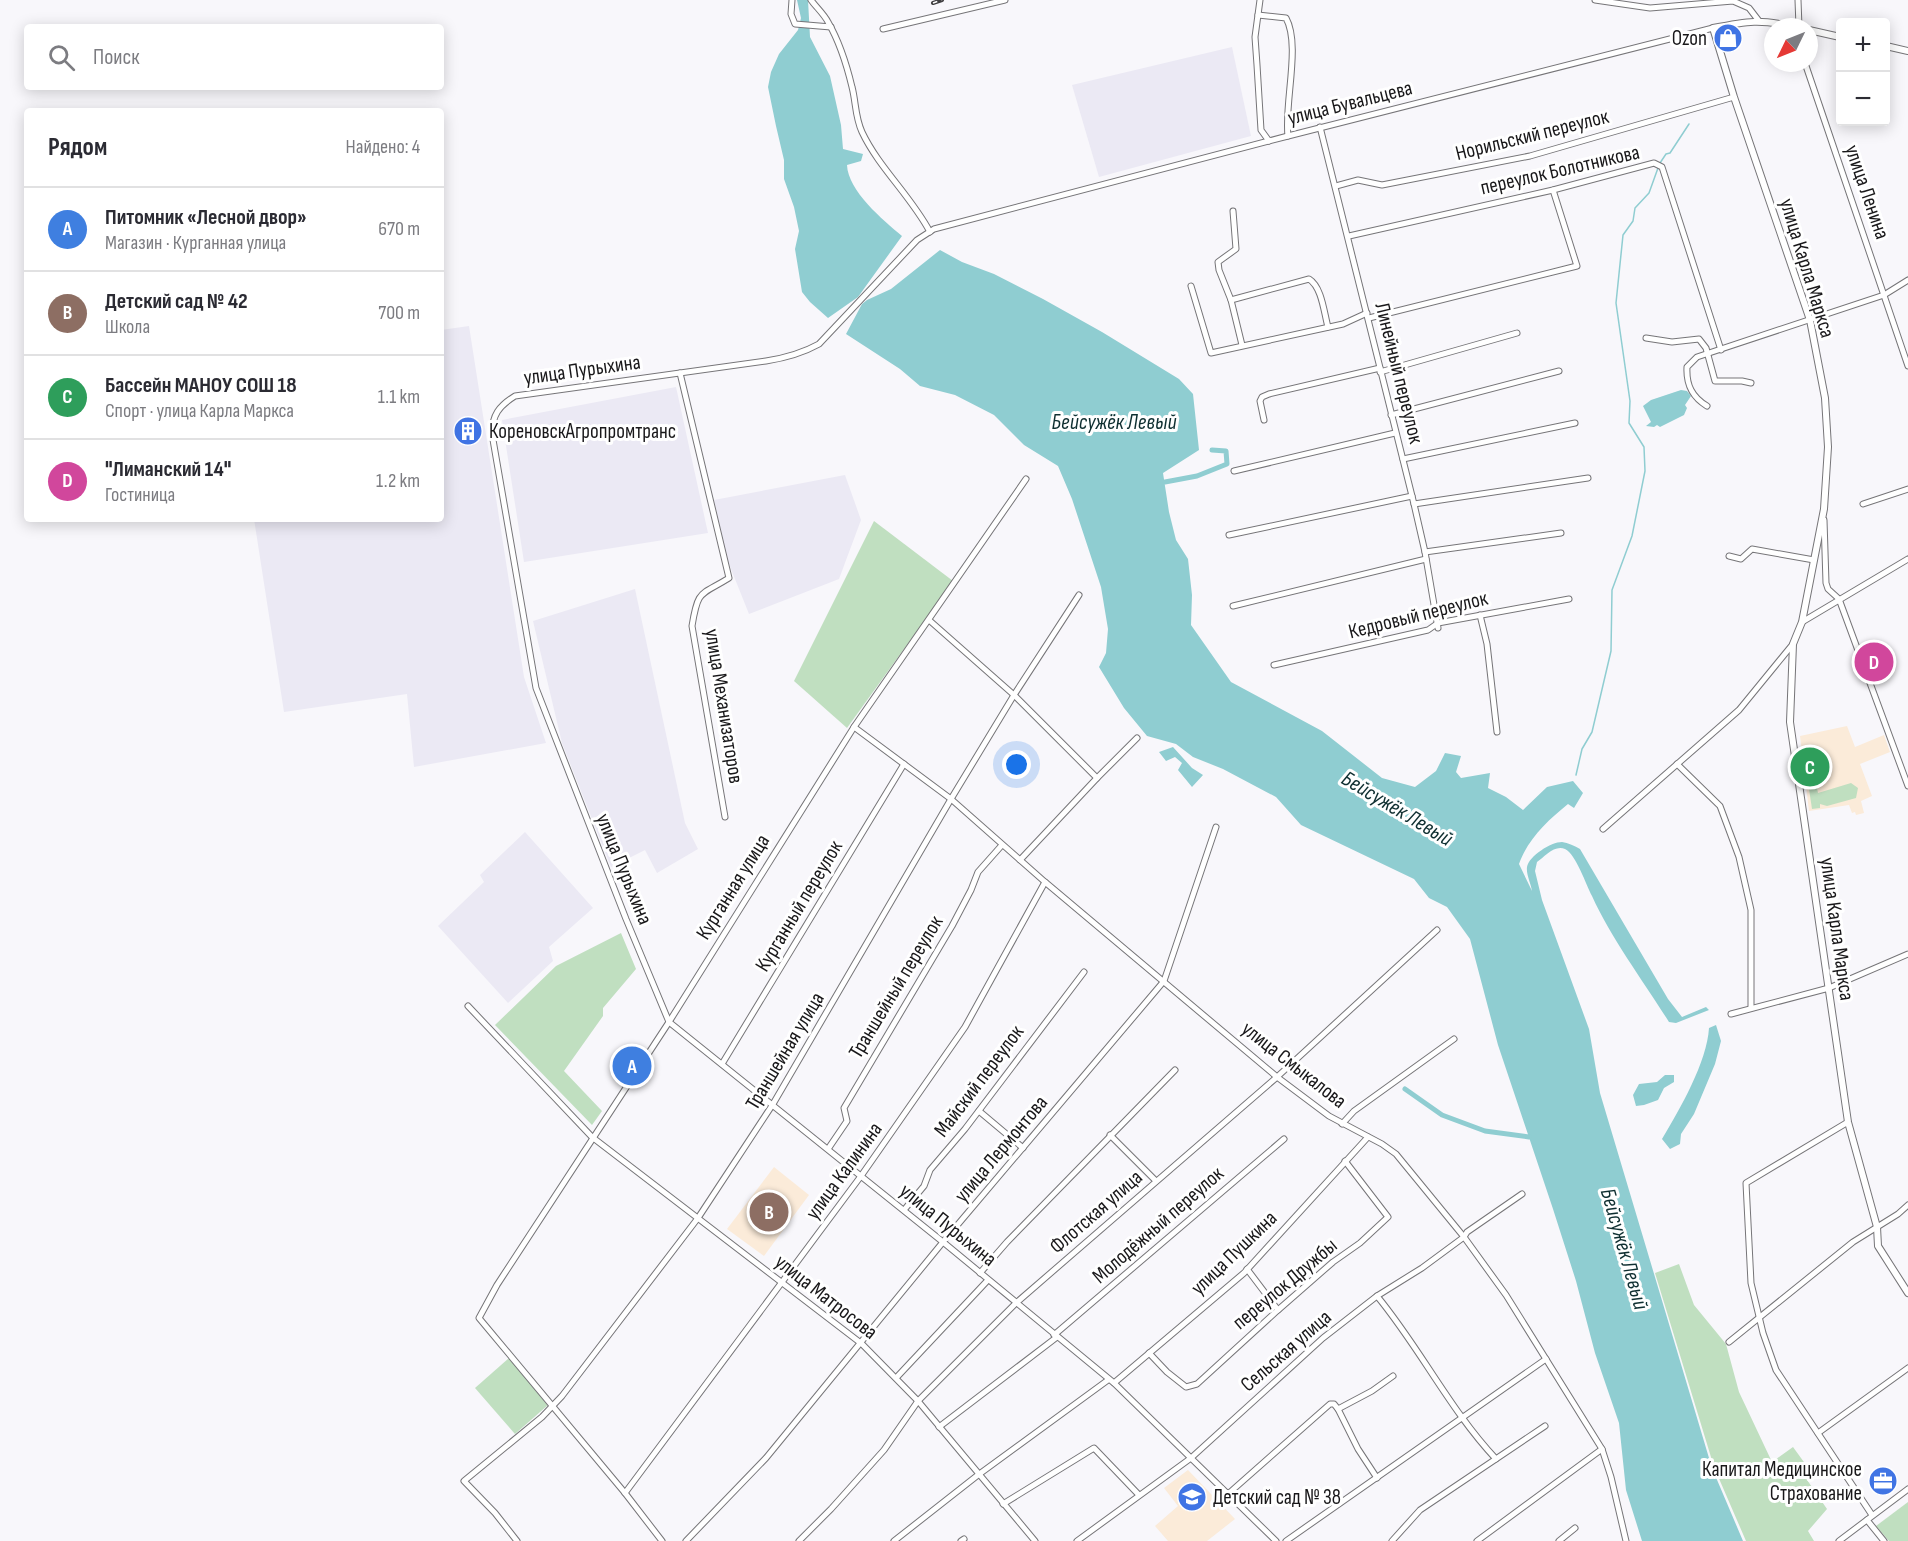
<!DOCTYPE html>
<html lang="ru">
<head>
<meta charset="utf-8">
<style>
	body { margin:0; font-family:"Sofia Sans Condensed",sans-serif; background:#f2f2f3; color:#2b2b33 }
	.controls { position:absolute; right:18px; top:18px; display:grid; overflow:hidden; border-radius:6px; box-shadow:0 3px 15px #0003 }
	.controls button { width:54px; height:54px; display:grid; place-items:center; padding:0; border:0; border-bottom:2px solid #e1e1e2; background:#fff; color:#2b2b33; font:30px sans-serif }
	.compass { position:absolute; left:1764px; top:18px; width:54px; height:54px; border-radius:50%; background:#fff; box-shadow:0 3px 15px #0003; rotate:227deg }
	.you { position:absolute; left:1017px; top:765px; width:21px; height:21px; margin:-15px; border:4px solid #fff; border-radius:50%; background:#1a73e8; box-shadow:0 0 0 9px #1a73e833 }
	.badge { display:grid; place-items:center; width:39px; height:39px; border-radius:50%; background:#1a73e8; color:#fff; font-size:20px; font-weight:700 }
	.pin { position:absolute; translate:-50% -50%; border:3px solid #fff; box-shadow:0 2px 6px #0006 }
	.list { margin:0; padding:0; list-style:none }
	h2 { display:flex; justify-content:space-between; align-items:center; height:78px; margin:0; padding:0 24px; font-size:26px }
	h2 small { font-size:20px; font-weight:400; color:#7c7c81 }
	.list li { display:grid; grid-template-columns:39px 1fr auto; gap:18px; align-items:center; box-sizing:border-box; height:84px; padding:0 24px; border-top:2px solid #e1e1e2 }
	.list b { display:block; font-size:22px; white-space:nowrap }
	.list p { margin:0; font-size:20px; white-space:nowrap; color:#7c7c81 }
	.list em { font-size:20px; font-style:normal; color:#7c7c81 }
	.icon { flex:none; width:33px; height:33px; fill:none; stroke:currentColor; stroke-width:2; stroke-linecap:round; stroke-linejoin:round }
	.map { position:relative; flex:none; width:1908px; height:1541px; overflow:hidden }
	.search { position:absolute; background:#fff; box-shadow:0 3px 15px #0003; left:24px; top:24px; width:420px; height:66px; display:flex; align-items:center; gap:15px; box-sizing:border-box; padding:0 21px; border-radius:6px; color:#7c7c81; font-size:22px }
	.panel { position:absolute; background:#fff; box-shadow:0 3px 15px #0003; left:24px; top:108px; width:420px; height:414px; border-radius:6px }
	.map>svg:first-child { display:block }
	.built { fill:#ebe9f4 }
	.education { fill:#fbebd9 }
	.green { fill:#c0dfc0 }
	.water { fill:#8fcdd1 }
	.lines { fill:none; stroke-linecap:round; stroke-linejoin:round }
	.stream { stroke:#8fcdd1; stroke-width:1.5 }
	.canal { stroke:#8fcdd1; stroke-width:5 }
	.minor-casing { stroke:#767578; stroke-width:7 }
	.major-casing { stroke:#767578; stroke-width:8 }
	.minor { stroke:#fff; stroke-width:5 }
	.major { stroke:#fff; stroke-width:6 }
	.rail-casing { stroke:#403f41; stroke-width:4 }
	.rail { stroke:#fff; stroke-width:1.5; stroke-dasharray:4.5; stroke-linecap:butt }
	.labels { text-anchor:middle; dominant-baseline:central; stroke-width:6; stroke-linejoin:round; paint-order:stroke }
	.poi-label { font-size:21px; fill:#19181a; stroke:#fff; text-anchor:end }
	.street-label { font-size:21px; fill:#19181a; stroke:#fff }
	.water-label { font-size:22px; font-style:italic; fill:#0f2f31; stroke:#fff }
</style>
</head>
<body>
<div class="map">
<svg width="1908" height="1541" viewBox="0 0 1908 1541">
	<rect width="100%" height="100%" fill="#f8f7fb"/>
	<!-- built -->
	<g class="built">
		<polygon points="1232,47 1251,136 1099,177 1072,85"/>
		<polygon points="469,326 524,677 546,743 414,767 407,694 284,712 254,519 441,519 441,330"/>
		<polygon points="676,387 708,533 524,562 502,420"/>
		<polygon points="845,475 861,520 839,579 749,614 727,559 714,500"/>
		<polygon points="635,589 685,823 698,849 657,873 645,850 611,867 562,743 533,621"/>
		<polygon points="525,832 593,908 549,947 553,961 508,1003 438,926 484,882 480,875"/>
	</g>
	<!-- education -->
	<g class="education">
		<polygon points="1847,726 1855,747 1884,735 1890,752 1860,764 1872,796 1861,801 1864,813 1856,815 1855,812 1852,813 1849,805 1809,811 1800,736"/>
		<polygon points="774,1167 809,1195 764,1256 727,1229"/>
		<polygon points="1188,1470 1235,1519 1207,1541 1168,1541 1155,1526 1178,1506 1164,1488"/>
	</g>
	<!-- green -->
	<g class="green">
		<polygon points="874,521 953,581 847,728 794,681"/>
		<polygon points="1851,783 1858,788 1856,798 1827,806 1820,804 1820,808 1812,809 1809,789 1817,788 1818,793"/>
		<polygon points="621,933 636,969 603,1008 603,1016 564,1071 602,1111 592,1125 495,1025 556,966"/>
		<polygon points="1679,1264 1694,1305 1726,1344 1739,1392 1772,1462 1793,1447 1809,1469 1803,1474 1827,1509 1808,1531 1814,1541 1746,1541 1714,1467 1655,1273"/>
		<polygon points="509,1358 548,1405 515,1434 475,1388"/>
		<polygon points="1908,1502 1908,1541 1889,1541 1876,1526"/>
	</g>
	<!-- water -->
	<g class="water">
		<path d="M797,0H808L810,37L830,76L841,125L843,149L863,154L861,161L847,165C848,191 883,220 902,236L858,297L828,318L810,302L802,292L795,249L799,231L794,207L784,179V160L776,126L768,87L771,72L779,54L798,30L801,18Z"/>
		<path d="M940,250L962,262L994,274L1043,299L1102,332L1179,379L1193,394L1199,450L1163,473L1169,512L1176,540L1188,559L1192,595L1191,625L1231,682L1322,731L1382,778L1415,787L1436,771L1445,753L1461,756L1456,772L1461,778L1490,773L1488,788L1506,797L1523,810L1547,787L1573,781L1583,793L1574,808L1568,804C1547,821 1528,839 1519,864L1532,891C1531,884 1526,874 1527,867C1529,856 1551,842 1562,842C1568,843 1575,846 1580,849L1668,999L1682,1017L1706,1007L1709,1010L1676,1023L1669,1022C1644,982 1611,938 1592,896C1586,885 1576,854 1565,849C1555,844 1544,857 1537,862L1535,871L1542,900L1589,1029L1600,1093L1712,1468L1743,1541H1642L1626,1490L1619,1423L1595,1353L1576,1281L1553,1209L1498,1045L1470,939L1447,907L1429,898L1414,879L1301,825L1276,797L1223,769L1193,757L1176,744L1147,736L1124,708L1099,667L1106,653L1108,629L1101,587L1072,499L1058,466L1024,445L994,415L955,395L920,386L900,369L846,334L862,304L867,300L891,289Z"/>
		<polygon points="1681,390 1687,391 1691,396 1685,405 1687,408 1684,415 1660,427 1657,425 1654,427 1646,426 1651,422 1643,406 1651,400"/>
		<polygon points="1173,747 1192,768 1203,775 1192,787 1178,770 1182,763 1175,757 1166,761 1159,752"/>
		<path d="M1716,1025L1721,1041L1715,1064L1694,1114L1681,1134L1680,1144L1670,1149L1662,1139C1680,1109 1707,1062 1709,1028Z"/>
		<polygon points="1665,1075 1674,1075 1674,1082 1664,1088 1658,1100 1644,1105 1636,1106 1633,1095 1639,1084 1657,1082"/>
	</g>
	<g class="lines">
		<!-- stream -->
		<g class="stream">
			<polyline points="1660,163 1666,154 1670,153 1689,124"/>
			<polyline points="1576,775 1582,749 1592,732 1611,651 1612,590 1632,536 1645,471 1644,447 1629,423 1630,401 1616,303 1623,235 1633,221 1635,208 1649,193 1658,168"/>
		</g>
		<!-- canal -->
		<g class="canal">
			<polyline points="1165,482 1197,476 1227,464 1226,451 1212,450"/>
			<polyline points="1405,1089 1442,1115 1485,1131 1529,1137"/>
		</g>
		<!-- minor casing -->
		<g class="minor-casing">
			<g id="minor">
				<polyline points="792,0 791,14 795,24 831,27"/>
				<path d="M811,0C816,7 824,14 828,22C839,41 847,66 852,87C856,102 855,117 862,132C879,168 911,196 930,232"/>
				<polyline points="1260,0 1255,37 1257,65 1261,130 1269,141"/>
				<polyline points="1595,0 1650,8 1733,1 1749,8 1759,21"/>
				<polyline points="1798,0 1799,27"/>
				<path d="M1258,15L1286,18C1301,45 1284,103 1288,136"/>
				<polyline points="883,29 1005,0"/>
				<polyline points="1805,63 1908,366"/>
				<polyline points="1320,127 1414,504 1425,552 1438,628"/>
				<polyline points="1336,186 1358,180 1382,185 1530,156 1734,97"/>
				<polyline points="1233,211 1236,249 1218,262 1219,270 1231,300 1242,345"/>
				<polyline points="1349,236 1553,190 1654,163 1662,167 1721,350"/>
				<polyline points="1191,286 1211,353 1343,324 1367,313"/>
				<path d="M1231,300L1309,279C1322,287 1324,313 1328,327"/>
				<polyline points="1369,318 1577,266 1553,190"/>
				<polyline points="1646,338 1672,342 1699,339 1706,348 1715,381 1742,381 1751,383"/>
				<polyline points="1380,372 1517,333"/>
				<path d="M680,373L729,578C700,596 698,589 692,626L725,817"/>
				<path d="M1707,406C1692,397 1686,385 1687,367L1697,357L1884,295L1908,280"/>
				<polyline points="1391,415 1559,371"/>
				<polyline points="1264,420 1260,401 1262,397 1269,394 1380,368"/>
				<polyline points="1403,459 1575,423"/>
				<polyline points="1234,471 1395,433"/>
				<polyline points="1414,504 1588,478"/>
				<polyline points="1863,504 1908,489"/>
				<polyline points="1824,520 1826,583 1828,589 1839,599 1908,786"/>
				<polyline points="1229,535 1412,496"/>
				<polyline points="1425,552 1561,533"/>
				<polyline points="1729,556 1741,559 1752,549 1814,560"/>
				<polyline points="1233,606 1426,559"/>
				<polyline points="1480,615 1487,644 1497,732"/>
				<polyline points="929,620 1014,695 1097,778"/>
				<polyline points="1802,622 1908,559"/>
				<polyline points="1274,665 1428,630 1438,623 1569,599"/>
				<polyline points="854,727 951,799 1045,882 1277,1077 1329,1116 1382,1144 1396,1154 1464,1237 1506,1295 1602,1449 1611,1477 1626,1541"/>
				<polyline points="1677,764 1720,806 1739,857 1751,910 1751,1007"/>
				<polyline points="1603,829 1739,710 1793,644"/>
				<polyline points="1020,860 1097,778 1137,738"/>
				<polyline points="468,1006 592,1137 862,1344 918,1401 1035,1541"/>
				<polyline points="1731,1014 1829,988 1908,954"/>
				<polyline points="722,1064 904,764"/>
				<polyline points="979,1111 1023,1148"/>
				<polyline points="1848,1122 1746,1183 1751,1283 1763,1333 1776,1370 1872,1515"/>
				<polyline points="1342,1124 1354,1111 1454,1039"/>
				<polyline points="1110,1135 1156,1181"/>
				<polyline points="828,1149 847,1121 844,1108 952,926 971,890 978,872 1002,845"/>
				<polyline points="904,1210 924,1186 930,1170 965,1129 1084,972"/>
				<polyline points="1247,1269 1278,1310"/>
				<polyline points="980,1273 1007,1242 1175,1070"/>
				<path d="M1377,1296C1420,1348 1450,1410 1496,1459"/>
				<polyline points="1054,1335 1284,1139"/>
				<polyline points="1729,1342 1853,1242 1898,1214 1908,1205"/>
				<polyline points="1149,1353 1167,1372 1186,1387 1197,1384 1278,1310 1333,1262 1360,1243 1388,1217 1345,1161"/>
				<polyline points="896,1378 988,1280"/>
				<polyline points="1114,1383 1244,1273 1368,1137"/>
				<polyline points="1338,1409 1358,1449 1377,1478"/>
				<polyline points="939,1427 1057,1337"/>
				<polyline points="1818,1433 1908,1368"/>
				<polyline points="625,1493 861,1176 965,1027 1045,882"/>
				<polyline points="1228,1494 1330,1404 1334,1404 1338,1409 1372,1391 1393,1376"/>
				<polyline points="1003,1504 1094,1448 1139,1495"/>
				<polyline points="1867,1520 1884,1541"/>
				<polyline points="517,1541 495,1513 464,1481 542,1417 562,1396 698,1218 773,1104 951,799 1014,695 1079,595"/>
				<polyline points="662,1541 625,1493 479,1318 497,1285 669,1022 854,727 1026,479"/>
				<polyline points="686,1541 766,1458 943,1242 1164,981 1216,827"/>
				<polyline points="799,1541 831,1509 884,1450 918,1401 1016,1303 1277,1077 1437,930"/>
				<polyline points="894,1541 978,1475 1108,1380"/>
				<polyline points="961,1541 964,1539"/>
				<polyline points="1077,1541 1191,1458 1323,1338 1377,1296 1422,1268 1464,1237 1467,1232 1522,1194"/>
				<path d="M1276,1541L1114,1383L943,1242L669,1022L626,919L536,688L492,434C492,415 499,406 515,396L766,361C785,358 801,354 819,344L917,240L934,229L1288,136L1713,28"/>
				<polyline points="1286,1541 1546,1359"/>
				<polyline points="1392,1541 1420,1510 1545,1426"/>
				<polyline points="1477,1541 1602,1449"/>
				<polyline points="1559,1541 1575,1528"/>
				<polyline points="1839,1541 1908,1489"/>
			</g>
		</g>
		<!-- major casing -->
		<g class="major-casing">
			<g id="major">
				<path d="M1795,27C1760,19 1748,21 1713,28L1734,97L1810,320L1825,398L1828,447L1824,509L1802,622L1793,644L1790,722L1848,1122L1877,1227L1878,1246L1908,1293"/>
				<polyline points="1809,30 1840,37"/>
				<polyline points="1886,46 1908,51"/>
			</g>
		</g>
		<!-- minor -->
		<use href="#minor" class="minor"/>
		<!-- major -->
		<use href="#major" class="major"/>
		<!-- rail casing -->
		<g class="rail-casing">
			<polyline id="rail" points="933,3 942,0"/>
		</g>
		<!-- rail -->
		<use href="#rail" class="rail"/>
	</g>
	<!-- icons -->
	<defs>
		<g id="shop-disc" transform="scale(1.5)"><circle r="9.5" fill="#4074e4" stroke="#fff"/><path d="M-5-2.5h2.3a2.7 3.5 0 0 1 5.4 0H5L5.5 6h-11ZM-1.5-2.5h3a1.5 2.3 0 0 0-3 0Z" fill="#fff"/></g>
		<g id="building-disc" transform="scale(1.5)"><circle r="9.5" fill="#4074e4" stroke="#fff"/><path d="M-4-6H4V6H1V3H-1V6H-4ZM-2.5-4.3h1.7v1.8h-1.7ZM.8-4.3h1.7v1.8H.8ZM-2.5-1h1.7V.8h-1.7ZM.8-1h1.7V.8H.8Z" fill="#fff"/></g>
		<g id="office-disc" transform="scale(1.5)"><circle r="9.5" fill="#4074e4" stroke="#fff"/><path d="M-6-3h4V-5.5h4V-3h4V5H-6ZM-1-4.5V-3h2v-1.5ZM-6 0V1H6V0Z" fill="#fff"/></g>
		<g id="school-disc" transform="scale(1.5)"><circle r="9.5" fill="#4074e4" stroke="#fff"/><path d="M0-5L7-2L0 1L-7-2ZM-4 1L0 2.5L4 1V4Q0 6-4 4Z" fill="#fff"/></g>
	</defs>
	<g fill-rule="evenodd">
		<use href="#shop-disc" x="1728" y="38"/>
		<use href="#building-disc" x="468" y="431"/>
		<use href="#office-disc" x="1883" y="1481"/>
		<use href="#school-disc" x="1192" y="1497"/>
	</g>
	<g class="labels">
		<!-- poi labels -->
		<g class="poi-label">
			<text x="1707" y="38">Ozon</text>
			<text x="489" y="431" text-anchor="start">КореновскАгропромтранс</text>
			<text x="1862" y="1469">Капитал Медицинское<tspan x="1862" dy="24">Страхование</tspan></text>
			<text x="1213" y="1497" text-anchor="start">Детский сад № 38</text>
		</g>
		<!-- street labels -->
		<g class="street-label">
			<text transform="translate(1350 103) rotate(-14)">улица Бувальцева</text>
			<text transform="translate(1532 135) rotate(-14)">Норильский переулок</text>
			<text transform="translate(1560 170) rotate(-13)">переулок Болотникова</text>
			<text transform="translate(1867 192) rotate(71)">улица Ленина</text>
			<text transform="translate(1807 268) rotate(73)">улица Карла Маркса</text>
			<text transform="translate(582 370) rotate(-8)">улица Пурыхина</text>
			<text transform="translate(1399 373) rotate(76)">Линейный переулок</text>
			<text transform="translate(1418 615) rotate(-14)">Кедровый переулок</text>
			<text transform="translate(724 706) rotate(81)">улица Механизаторов</text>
			<text transform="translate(624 869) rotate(68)">улица Пурыхина</text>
			<text transform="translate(733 887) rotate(-58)">Курганная улица</text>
			<text transform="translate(799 906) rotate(-59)">Курганный переулок</text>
			<text transform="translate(1837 929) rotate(82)">улица Карла Маркса</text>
			<text transform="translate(896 987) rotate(-59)">Траншейный переулок</text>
			<text transform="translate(785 1051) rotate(-59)">Траншейная улица</text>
			<text transform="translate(1294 1065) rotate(38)">улица Смыкалова</text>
			<text transform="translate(979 1081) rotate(-53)">Майский переулок</text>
			<text transform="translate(1001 1149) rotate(-50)">улица Лермонтова</text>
			<text transform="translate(844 1171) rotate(-54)">улица Калинина</text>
			<text transform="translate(1096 1212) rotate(-41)">Флотская улица</text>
			<text transform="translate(948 1225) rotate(39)">улица Пурыхина</text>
			<text transform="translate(1158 1225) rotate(-41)">Молодёжный переулок</text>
			<text transform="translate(1234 1253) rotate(-44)">улица Пушкина</text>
			<text transform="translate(1285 1284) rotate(-40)">переулок Дружбы</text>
			<text transform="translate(826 1297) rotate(38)">улица Матросова</text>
			<text transform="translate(1286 1351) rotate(-41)">Сельская улица</text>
		</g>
		<!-- water labels -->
		<g class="water-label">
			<text x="1114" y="422">Бейсужёк Левый</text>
			<text transform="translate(1397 809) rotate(31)">Бейсужёк Левый</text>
			<text transform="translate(1624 1249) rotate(74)">Бейсужёк Левый</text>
		</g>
	</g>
</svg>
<div class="controls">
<button>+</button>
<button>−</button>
</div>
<svg class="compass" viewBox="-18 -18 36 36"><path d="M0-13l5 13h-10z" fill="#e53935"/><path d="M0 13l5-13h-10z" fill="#7c7c81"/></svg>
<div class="you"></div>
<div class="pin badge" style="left:632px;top:1066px;background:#3f7fe0">A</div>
<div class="pin badge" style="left:769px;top:1212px;background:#8d6e63">B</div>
<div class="pin badge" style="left:1810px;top:767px;background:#2e9e5b">C</div>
<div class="pin badge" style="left:1874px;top:662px;background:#d1479c">D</div>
<div class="search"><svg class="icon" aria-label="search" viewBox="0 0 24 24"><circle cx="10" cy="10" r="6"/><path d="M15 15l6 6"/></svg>Поиск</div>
<section class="panel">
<h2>Рядом<small>Найдено: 4</small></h2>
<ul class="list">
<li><span class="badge" style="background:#3f7fe0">A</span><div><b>Питомник «Лесной двор»</b><p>Магазин · Курганная улица</p></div><em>670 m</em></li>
<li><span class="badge" style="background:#8d6e63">B</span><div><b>Детский сад № 42</b><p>Школа</p></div><em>700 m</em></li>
<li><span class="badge" style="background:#2e9e5b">C</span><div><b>Бассейн МАНОУ СОШ 18</b><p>Спорт · улица Карла Маркса</p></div><em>1.1 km</em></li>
<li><span class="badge" style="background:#d1479c">D</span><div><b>&quot;Лиманский 14&quot;</b><p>Гостиница</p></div><em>1.2 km</em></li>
</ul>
</section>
</div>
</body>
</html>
